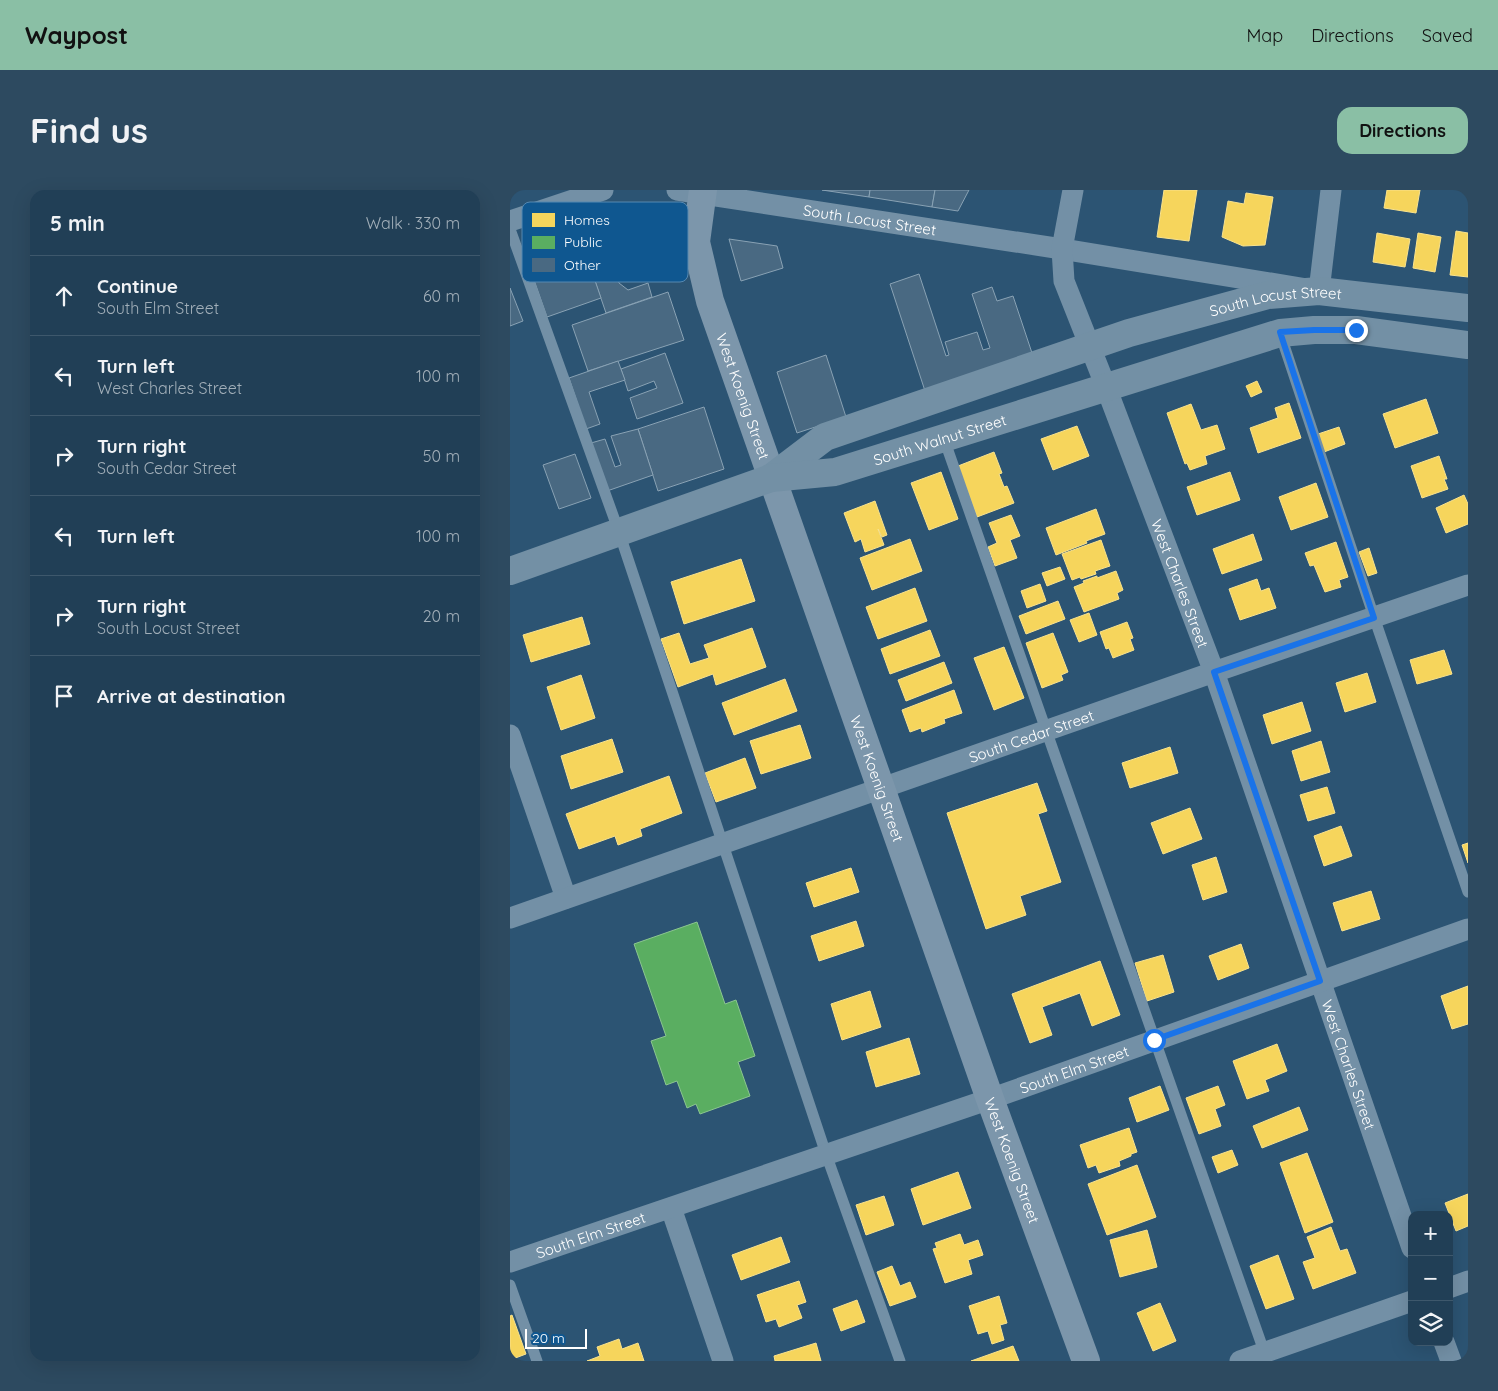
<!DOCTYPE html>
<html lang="en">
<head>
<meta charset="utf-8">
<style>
	body { margin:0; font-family:Quicksand,sans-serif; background:#2d4a60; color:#f1f3f6 }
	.controls { position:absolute; right:15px; bottom:15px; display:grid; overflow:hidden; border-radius:10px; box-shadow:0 5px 20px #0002 }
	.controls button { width:45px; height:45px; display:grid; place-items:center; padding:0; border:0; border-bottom:1px solid #3e586c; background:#213f56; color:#f1f3f6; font:25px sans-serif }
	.scale { position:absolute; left:15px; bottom:12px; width:62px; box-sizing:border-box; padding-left:5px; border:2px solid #fff; border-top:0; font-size:14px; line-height:18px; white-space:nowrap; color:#fff; -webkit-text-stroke:4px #0f5790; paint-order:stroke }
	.stop { position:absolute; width:15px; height:15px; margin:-11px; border:4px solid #1a73e8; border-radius:50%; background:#fff }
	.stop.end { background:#1a73e8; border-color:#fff; box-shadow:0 1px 5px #0008 }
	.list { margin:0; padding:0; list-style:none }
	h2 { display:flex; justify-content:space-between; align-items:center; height:65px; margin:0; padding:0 20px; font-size:21px }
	h2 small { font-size:16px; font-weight:400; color:#a2afb9 }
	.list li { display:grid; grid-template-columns:32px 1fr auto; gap:15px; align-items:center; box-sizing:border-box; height:80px; padding:0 20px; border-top:1px solid #3e586c }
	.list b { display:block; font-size:19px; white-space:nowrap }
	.list p { margin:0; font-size:16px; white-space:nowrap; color:#a2afb9 }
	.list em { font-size:16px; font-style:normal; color:#a2afb9 }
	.icon { flex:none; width:28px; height:28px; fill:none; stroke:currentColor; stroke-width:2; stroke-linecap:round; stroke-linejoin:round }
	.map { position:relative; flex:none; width:958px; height:1171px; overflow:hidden; border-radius:15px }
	header { display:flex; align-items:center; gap:30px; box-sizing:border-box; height:70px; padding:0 25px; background:#8abfa5; color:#111 }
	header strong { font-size:24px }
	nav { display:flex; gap:28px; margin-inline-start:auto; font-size:18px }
	.intro { display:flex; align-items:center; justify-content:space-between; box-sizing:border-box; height:120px; padding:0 30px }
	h1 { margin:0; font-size:35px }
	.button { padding:12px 22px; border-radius:15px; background:#8abfa5; color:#111; font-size:18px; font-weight:700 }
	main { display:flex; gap:30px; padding:0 30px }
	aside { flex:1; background:#213f56; border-radius:15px; box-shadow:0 5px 20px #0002 }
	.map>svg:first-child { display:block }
	.homes { fill:#f6d55c; stroke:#f9e28d }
	.public { fill:#5aae61; stroke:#8cc690 }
	.building { fill:#496982; stroke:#89a2b4 }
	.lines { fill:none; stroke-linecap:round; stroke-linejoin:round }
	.lane { stroke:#7390a6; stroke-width:11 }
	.street { stroke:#7390a6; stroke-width:21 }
	.secondary { stroke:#7c96ab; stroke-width:28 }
	.primary { stroke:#7390a5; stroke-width:28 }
	.route { stroke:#1a73e8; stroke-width:6 }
	.labels { text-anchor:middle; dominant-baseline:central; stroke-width:5; stroke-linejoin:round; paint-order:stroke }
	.street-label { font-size:15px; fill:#fff; stroke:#0f5790 }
	.key { fill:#0f5790; stroke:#5789b1; stroke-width:1 }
	.key-label { font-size:14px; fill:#fff }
</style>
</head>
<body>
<header>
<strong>Waypost</strong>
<nav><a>Map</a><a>Directions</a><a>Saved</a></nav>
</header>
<div class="intro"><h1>Find us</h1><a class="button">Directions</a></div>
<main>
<aside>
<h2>5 min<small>Walk · 330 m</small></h2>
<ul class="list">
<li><svg class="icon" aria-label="ahead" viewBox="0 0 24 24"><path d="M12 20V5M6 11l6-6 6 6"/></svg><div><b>Continue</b><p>South Elm Street</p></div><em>60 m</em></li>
<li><svg class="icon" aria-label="left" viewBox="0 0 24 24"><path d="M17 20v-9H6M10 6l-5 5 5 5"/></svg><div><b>Turn left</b><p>West Charles Street</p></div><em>100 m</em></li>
<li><svg class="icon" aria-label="right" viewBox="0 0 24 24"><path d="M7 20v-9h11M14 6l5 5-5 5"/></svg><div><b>Turn right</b><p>South Cedar Street</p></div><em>50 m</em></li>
<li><svg class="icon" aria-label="left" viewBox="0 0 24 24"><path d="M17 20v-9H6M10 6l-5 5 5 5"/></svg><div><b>Turn left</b></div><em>100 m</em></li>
<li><svg class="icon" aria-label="right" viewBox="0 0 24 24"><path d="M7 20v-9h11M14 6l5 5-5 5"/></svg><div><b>Turn right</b><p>South Locust Street</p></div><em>20 m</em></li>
<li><svg class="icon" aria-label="arrive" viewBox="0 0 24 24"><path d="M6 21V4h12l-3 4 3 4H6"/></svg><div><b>Arrive at destination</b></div></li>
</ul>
</aside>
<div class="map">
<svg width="958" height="1171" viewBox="0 0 958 1171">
	<rect width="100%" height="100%" fill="#2c5473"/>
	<!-- homes -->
	<g class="homes">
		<polygon points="654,0 687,0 679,51 647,47"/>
		<polygon points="877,0 910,0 906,23 874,18"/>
		<polygon points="736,3 763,7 755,55 733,56 712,47 718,11 734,14"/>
		<polygon points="946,41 958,43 958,87 940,85"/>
		<polygon points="867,43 900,49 895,77 863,72"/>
		<polygon points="908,43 931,47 925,82 903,78"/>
		<polygon points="747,191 752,202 741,207 736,196"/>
		<polygon points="916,209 928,243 885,258 873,224"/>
		<polygon points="779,213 791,248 748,263 740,238 768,228 765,218"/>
		<polygon points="681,214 691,240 707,235 715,259 695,266 697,274 680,280 677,273 675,274 657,223"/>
		<polygon points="567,236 579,266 543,280 531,249"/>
		<polygon points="829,237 835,254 814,262 808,244"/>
		<polygon points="484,262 492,283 489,284 494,297 497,296 504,313 467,327 448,276"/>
		<polygon points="929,266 937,289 934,289 938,299 912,308 901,276"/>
		<polygon points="431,282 448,329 419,340 401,293"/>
		<polygon points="720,282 730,310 687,325 677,297"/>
		<polygon points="806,293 818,327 781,340 769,307"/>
		<polygon points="954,305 958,314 958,334 936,343 926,318"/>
		<polygon points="365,311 377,345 372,347 368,339 374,355 355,362 351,349 345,352 334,323"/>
		<polygon points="586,319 595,344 576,351 577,353 546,365 536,338"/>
		<polygon points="501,325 510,346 500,350 507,368 485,376 478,357 487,353 479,333"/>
		<polygon points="743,344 752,370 712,384 703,359"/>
		<polygon points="400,349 412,381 362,400 350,368"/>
		<polygon points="591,350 600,376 585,381 586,384 571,389 570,387 562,390 552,364"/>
		<polygon points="826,352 838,387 829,390 831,397 815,402 804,375 800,376 795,363"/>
		<polygon points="859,358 867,383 858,386 849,362"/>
		<polygon points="231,369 245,411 174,434 161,392"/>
		<polygon points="550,377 555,389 537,396 532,383"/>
		<polygon points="606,381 613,400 607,403 609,409 574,422 564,397 574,393 573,391 587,386 587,388"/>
		<polygon points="747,389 751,401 759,398 766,418 730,430 719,399"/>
		<polygon points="530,394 536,411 517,418 511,401"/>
		<polygon points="405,398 417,431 368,449 356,417"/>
		<polygon points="548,411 555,429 516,444 509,426"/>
		<polygon points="579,423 587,445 569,452 560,430"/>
		<polygon points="72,427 80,454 21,472 13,445"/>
		<polygon points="617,432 623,448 620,449 624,460 603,468 599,458 596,459 590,442"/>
		<polygon points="242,438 256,477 206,495 203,484 168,497 151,449 169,443 180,474 199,468 194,455"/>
		<polygon points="420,440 430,466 380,484 371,459"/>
		<polygon points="543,443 558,482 551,485 553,490 532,498 516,453"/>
		<polygon points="494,457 514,508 484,520 464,468"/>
		<polygon points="934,460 942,484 907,494 900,470"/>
		<polygon points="434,472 442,493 396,511 388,490"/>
		<polygon points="857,483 866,512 835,522 826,493"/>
		<polygon points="71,485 85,528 51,540 37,497"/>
		<polygon points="275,489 287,521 224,545 212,513"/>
		<polygon points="444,500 452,523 434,529 435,533 412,542 411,538 400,542 392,520"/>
		<polygon points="792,512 801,541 762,554 753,525"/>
		<polygon points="290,535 301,568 251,584 240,551"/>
		<polygon points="102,549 113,582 61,599 51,566"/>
		<polygon points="811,551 820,582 791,591 782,561"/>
		<polygon points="660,557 668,583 620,598 612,573"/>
		<polygon points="235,568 246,598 206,612 195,583"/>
		<polygon points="159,586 172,623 130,639 132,646 108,655 105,646 69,659 56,624"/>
		<polygon points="527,593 537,621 528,624 551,692 510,706 516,725 476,739 437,623"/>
		<polygon points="817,597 825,623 798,631 790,605"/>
		<polygon points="680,618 692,649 653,664 641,633"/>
		<polygon points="831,636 842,666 814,676 804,646"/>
		<polygon points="958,653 958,673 952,655"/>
		<polygon points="706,667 717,702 693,710 682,675"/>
		<polygon points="341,678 349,702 304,717 296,693"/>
		<polygon points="861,701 870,729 832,741 823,713"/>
		<polygon points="346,731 354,756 309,771 301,746"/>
		<polygon points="731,754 739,778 708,790 699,766"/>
		<polygon points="653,765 664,802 637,811 625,773"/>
		<polygon points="590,771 610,825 582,836 570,803 532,817 542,845 520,853 502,804"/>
		<polygon points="958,796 958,834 942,839 931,806"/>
		<polygon points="360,801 371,837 332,850 321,814"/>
		<polygon points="399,848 410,884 366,897 356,862"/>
		<polygon points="767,854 777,881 755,890 759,901 737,909 723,871"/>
		<polygon points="650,896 659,920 627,932 619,908"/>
		<polygon points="708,896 715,915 705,919 711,936 689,944 676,908"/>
		<polygon points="789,917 798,940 752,958 743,936"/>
		<polygon points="619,938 627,962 621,964 621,966 609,971 610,976 589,983 586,975 578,978 570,955"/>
		<polygon points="722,960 728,975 708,983 702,967"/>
		<polygon points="797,963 823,1032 795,1043 770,973"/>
		<polygon points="627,975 646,1027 597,1045 578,994"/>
		<polygon points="448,982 461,1018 413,1035 401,999"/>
		<polygon points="958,1004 958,1036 946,1041 935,1013"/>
		<polygon points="374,1006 384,1035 356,1045 346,1015"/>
		<polygon points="821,1037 830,1061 837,1059 846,1083 803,1099 793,1072 805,1068 797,1047"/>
		<polygon points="637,1040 647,1077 610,1087 600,1050"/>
		<polygon points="450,1044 454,1055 468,1050 473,1065 458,1070 462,1084 435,1093 423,1059 427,1058 425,1053"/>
		<polygon points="271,1047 280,1072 231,1090 222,1065"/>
		<polygon points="768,1065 784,1109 756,1119 740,1076"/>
		<polygon points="382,1076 390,1096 400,1092 406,1107 380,1116 367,1082"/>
		<polygon points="289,1091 296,1112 287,1115 292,1128 269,1137 266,1129 256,1132 247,1105"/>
		<polygon points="489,1106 497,1133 490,1135 494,1150 482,1154 478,1141 468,1144 459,1116"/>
		<polygon points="347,1110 355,1132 331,1141 323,1119"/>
		<polygon points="650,1113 666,1151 643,1161 627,1123"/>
		<polygon points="2,1125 16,1164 0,1170 0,1126"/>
		<polygon points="109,1149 112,1159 128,1153 134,1171 77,1171 90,1166 87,1157"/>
		<polygon points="306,1153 311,1171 265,1171 264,1166"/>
		<polygon points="503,1156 509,1171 461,1171"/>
	</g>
	<!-- public -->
	<polygon class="public" points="187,732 215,814 226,810 245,866 228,872 240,906 190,924 186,914 177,918 167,891 156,895 141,851 156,846 124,754"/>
	<!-- building -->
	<g class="building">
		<polygon points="312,0 360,0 359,7"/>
		<polygon points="360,0 425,0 422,17 359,7"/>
		<polygon points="425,0 459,0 448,21 422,17"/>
		<polygon points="92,43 109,93 118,100 138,93 142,107 96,123 71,50"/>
		<polygon points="219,49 267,56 273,78 231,91"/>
		<polygon points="71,50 91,108 37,127 17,70"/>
		<polygon points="409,84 436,166 439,165 435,152 467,142 473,160 480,158 462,104 482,97 487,111 503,106 524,169 416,204 380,94"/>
		<polygon points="0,98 13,131 0,136"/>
		<polygon points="158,102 174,150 78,181 62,135"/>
		<polygon points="155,163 173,213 127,229 120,208 147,198 144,191 118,201 111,179"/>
		<polygon points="316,165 336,227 287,243 267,182"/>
		<polygon points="108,171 115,190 79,202 90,234 76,239 59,188"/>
		<polygon points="194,217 214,279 148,301 128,239"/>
		<polygon points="128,239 143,285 97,301 81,253 95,249 105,277 111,275 101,246"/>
		<polygon points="65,264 81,308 49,319 33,275"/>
	</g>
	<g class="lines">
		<!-- lane -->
		<g class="lane">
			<polyline points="0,39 109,342 316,964 390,1171"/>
			<polyline points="770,143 864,427 958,702"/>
			<polyline points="434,249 756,1167"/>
			<polyline points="0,1095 27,1171"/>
		</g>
		<!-- street -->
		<g class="street">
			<path id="s1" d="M167,0L552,59L809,101L821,0"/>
			<path id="s2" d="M563,0L552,59L554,91L596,197L704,482L902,1058"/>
			<polyline points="0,31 93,0"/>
			<polyline points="0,545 56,708"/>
			<path id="s3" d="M0,728L704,482L958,395"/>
			<polyline points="161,1018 213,1171"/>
			<path id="s4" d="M0,1072L480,909L958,739"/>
			<polyline points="939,1098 958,1091"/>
			<polyline points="934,1152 941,1171"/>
			<polyline points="730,1171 902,1111"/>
		</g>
		<!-- secondary -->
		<path class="secondary" id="s5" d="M193,0L186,52L200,111L480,909L576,1171"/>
		<!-- primary -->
		<g class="primary">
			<path id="s6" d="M261,288L315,247L619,143L758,105L809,101L958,118"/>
			<path id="s7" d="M0,381L261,288L325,282L770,143L804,140H846L958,155"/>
		</g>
	</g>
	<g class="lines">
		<!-- route -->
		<polyline class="route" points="644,850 810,791 704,482 864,428 770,142 804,140 846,140"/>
	</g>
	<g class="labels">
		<!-- street labels -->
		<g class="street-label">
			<text stroke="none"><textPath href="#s1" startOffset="195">South Locust Street</textPath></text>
			<text stroke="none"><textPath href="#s6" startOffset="540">South Locust Street</textPath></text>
			<text stroke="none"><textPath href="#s5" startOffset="214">West Koenig Street</textPath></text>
			<text stroke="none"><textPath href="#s7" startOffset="451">South Walnut Street</textPath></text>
			<text stroke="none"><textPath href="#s2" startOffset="416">West Charles Street</textPath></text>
			<text stroke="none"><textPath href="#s3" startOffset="552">South Cedar Street</textPath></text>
			<text stroke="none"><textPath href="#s5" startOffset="619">West Koenig Street</textPath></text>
			<text stroke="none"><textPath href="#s2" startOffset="926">West Charles Street</textPath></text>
			<text stroke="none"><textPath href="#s4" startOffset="596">South Elm Street</textPath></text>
			<text stroke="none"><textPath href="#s5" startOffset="1024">West Koenig Street</textPath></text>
			<text stroke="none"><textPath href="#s4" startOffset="85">South Elm Street</textPath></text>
		</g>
	</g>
	<!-- legend -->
	<rect x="12" y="12" width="166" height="80" rx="8" class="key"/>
	<rect x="22" y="23" width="23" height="14" fill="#f6d55c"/>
	<rect x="22" y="46" width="23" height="13" fill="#5aae61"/>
	<rect x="22" y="68" width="23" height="14" fill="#496982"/>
	<g class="key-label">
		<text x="54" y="35">Homes</text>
		<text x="54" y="57">Public</text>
		<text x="54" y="80">Other</text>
	</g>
</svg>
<div class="controls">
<button>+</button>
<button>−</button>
<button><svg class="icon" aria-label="layers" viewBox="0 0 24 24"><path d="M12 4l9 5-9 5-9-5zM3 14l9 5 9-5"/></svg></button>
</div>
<div class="scale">20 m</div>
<div class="stop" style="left:644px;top:850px"></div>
<div class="stop end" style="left:846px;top:140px"></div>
</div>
</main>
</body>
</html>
